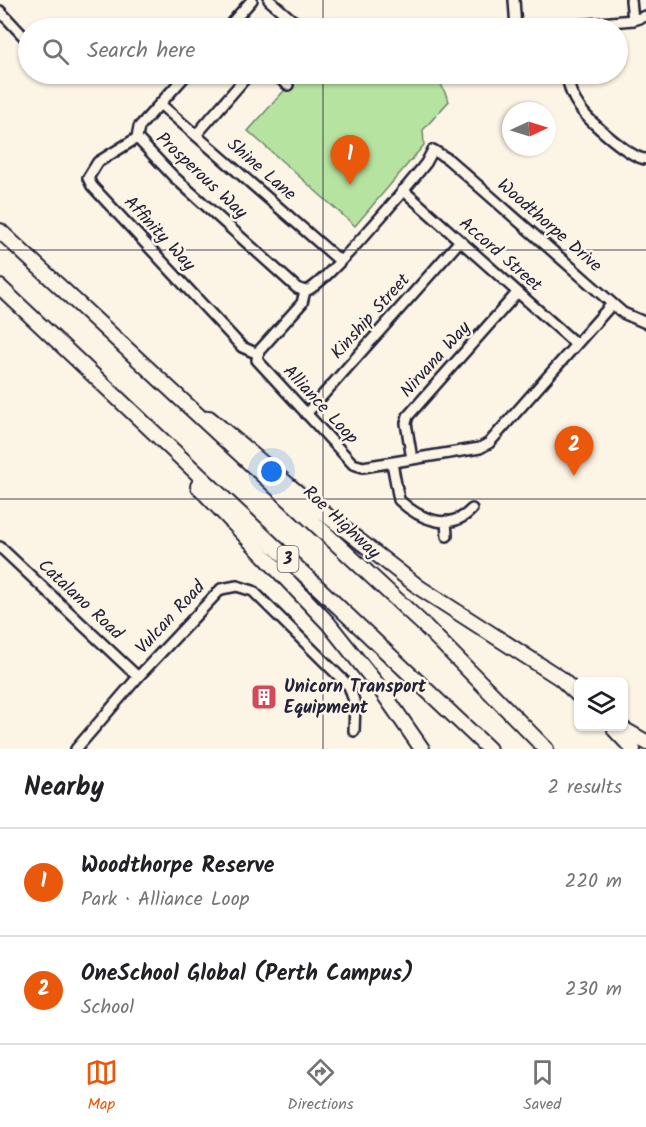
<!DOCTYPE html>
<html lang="en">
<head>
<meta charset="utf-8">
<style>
	body { margin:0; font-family:Kalam,sans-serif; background:#f6f6f6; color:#202124 }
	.controls { position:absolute; right:18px; bottom:18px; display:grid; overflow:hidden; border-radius:9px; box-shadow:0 2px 4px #0004 }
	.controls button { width:54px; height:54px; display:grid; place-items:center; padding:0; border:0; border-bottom:2px solid #e0e0e0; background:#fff; color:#202124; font:30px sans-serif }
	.compass { position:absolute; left:502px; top:102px; width:54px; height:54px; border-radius:50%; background:#fff; box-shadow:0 2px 4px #0004; rotate:86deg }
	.you { position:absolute; left:272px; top:472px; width:21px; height:21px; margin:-15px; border:4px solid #fff; border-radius:50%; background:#1a73e8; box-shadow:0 0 0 9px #1a73e833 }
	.badge { display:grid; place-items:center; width:39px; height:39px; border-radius:50%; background:#ea580c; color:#fff; font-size:20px; font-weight:700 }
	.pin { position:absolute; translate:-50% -50px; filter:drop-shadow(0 2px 3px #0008) }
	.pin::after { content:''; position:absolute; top:32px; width:21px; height:18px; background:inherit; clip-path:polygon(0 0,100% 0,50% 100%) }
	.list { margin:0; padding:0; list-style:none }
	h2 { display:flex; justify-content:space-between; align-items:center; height:78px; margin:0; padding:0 24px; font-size:26px }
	h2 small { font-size:20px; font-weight:400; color:#757577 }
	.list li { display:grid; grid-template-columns:39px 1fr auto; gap:18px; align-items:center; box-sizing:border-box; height:108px; padding:0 24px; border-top:2px solid #e0e0e0 }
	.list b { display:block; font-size:22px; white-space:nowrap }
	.list p { margin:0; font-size:20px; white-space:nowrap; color:#757577 }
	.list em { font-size:20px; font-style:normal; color:#757577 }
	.icon { flex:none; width:33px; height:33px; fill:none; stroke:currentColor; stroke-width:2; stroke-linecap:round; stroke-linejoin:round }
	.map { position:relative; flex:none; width:646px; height:749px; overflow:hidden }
	.search { position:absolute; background:#fff; box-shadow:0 2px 4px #0004; left:18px; right:18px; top:18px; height:66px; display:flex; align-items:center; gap:15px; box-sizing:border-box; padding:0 21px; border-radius:33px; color:#757577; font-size:22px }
	.sheet { height:294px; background:#fff }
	nav { display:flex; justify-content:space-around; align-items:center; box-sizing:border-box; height:84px; border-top:2px solid #e0e0e0; background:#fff; font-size:16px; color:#757577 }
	nav a { display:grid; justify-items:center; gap:3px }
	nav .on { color:#ea580c }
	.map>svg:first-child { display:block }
	.green { fill:#b7e3a0; stroke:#6c826e; stroke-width:1.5 }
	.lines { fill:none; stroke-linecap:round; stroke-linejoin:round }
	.minor-casing { stroke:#22223b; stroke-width:14 }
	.highway-casing { stroke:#22223b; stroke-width:18 }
	.minor { stroke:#fcf5e5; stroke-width:9 }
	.highway { stroke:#fcf5e5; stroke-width:14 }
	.grid { fill:none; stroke:#22223b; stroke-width:1.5; stroke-opacity:0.55 }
	.labels { text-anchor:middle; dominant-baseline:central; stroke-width:5; stroke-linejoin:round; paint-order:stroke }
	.shield { fill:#fcf5e5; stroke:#63616e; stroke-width:1.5 }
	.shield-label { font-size:16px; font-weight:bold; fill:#22223b }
	.street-label { font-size:18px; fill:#22223b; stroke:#fcf5e5 }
	.poi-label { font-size:18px; font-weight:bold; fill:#22223b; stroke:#fcf5e5; text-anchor:start }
</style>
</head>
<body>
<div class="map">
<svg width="646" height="749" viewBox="0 0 646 749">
	<rect width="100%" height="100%" fill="#fcf5e5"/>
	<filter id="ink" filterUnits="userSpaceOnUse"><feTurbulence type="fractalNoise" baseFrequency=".0167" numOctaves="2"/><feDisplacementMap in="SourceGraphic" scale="12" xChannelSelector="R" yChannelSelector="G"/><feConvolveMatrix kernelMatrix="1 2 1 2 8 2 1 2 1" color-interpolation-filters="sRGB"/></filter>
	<g filter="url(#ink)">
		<!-- green -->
		<polygon class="green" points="299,74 436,74 449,101 423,130 424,145 355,226 248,131"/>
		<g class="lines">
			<!-- minor casing -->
			<g class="minor-casing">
				<g id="minor">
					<polyline points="269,0 292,20 307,28"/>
					<polyline points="514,0 516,28"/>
					<polyline points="631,0 633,20"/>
					<polyline points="0,11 28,41"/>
					<polyline points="227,28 252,0"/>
					<polyline points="546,28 633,20 646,16"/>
					<polyline points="187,74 139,127 137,138 174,177 297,288 305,291"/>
					<polyline points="274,74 288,85"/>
					<path d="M567,74C568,87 572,97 580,108C589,121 631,159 646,159"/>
					<polyline points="160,104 340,261"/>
					<polyline points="196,135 249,74"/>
					<polyline points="137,138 98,162 88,178 92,186 242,347 258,354"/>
					<polyline points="403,190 576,344"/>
					<path d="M612,304L489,443L480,448L363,467L353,464L257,360L259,351L302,303L305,291C320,291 411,182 426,163L433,150L448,159L623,313L646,323"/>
					<polyline points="306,414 459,242"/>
					<polyline points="412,459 406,423 408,416 517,293"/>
					<path d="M392,463L399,500C419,519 450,533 472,509"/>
					<polyline points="446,521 447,536"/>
					<polyline points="0,547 138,677"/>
					<polyline points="76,749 138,677 221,589 237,586 253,591 349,686 355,704 354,731"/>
				</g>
			</g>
			<!-- highway casing -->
			<g class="highway-casing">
				<g id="highway">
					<polyline points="0,231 425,626 546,749"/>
					<polyline points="0,287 489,749"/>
					<polyline points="209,418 298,493 420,588 560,678 578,695"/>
					<polyline points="198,486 328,623 379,687 422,749"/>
					<polyline points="618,726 646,742"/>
					<polyline points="615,730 633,749"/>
				</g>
			</g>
			<!-- minor -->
			<use href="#minor" class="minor"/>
			<!-- highway -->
			<use href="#highway" class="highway"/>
		</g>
	</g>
	<!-- grid -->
	<path class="grid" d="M323,0V28M323,74V749M0,250H646M0,499H646"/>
	<!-- icons -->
	<defs>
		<g id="building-square" transform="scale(1.35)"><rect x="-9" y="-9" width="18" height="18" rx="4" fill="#d1495b" stroke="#fcf5e5"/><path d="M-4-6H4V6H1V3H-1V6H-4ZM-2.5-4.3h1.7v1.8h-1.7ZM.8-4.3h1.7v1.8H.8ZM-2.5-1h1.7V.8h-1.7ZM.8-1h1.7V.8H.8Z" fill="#fff"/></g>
	</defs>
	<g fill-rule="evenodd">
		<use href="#building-square" x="264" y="697"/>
	</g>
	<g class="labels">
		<!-- shield labels -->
		<rect class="shield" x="277.5" y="546" width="21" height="26" rx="4.5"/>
		<g class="shield-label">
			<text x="288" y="559">3</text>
		</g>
		<!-- street labels -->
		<g class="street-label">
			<text transform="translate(261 170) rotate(41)">Shine Lane</text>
			<text transform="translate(201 176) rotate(43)">Prosperous Way</text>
			<text transform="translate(549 226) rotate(41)">Woodthorpe Drive</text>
			<text transform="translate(159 234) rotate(47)">Affinity Way</text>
			<text transform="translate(500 255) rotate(41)">Accord Street</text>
			<text transform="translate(371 317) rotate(-48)">Kinship Street</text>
			<text transform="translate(436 360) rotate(-48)">Nirvana Way</text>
			<text transform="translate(320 405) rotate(47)">Alliance Loop</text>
			<text transform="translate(341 523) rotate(43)">Roe Highway</text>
			<text transform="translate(80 600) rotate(43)">Catalano Road</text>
			<text transform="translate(171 618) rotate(-47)">Vulcan Road</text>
		</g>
		<!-- poi labels -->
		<g class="poi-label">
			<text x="284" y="687">Unicorn Transport<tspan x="284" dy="21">Equipment</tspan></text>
		</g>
	</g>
</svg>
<div class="controls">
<button><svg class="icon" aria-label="layers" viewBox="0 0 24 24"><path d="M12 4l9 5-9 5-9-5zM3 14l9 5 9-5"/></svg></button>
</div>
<svg class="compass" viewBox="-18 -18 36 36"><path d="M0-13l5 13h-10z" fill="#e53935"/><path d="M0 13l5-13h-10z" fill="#757577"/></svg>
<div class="you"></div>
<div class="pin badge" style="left:350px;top:185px">1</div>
<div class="pin badge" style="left:574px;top:476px">2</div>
<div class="search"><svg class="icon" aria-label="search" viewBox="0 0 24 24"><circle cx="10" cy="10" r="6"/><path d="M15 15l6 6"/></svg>Search here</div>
</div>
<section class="sheet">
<h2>Nearby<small>2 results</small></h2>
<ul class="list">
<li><span class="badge">1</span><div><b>Woodthorpe Reserve</b><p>Park · Alliance Loop</p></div><em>220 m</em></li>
<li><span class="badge">2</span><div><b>OneSchool Global (Perth Campus)</b><p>School</p></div><em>230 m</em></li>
</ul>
</section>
<nav>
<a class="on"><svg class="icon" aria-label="map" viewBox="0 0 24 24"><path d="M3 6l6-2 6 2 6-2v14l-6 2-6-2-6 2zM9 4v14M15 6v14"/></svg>Map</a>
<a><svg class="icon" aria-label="directions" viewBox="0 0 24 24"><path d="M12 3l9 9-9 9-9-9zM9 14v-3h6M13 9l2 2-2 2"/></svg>Directions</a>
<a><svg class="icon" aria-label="saved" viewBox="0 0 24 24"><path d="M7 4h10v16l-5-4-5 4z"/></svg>Saved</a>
</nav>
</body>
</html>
